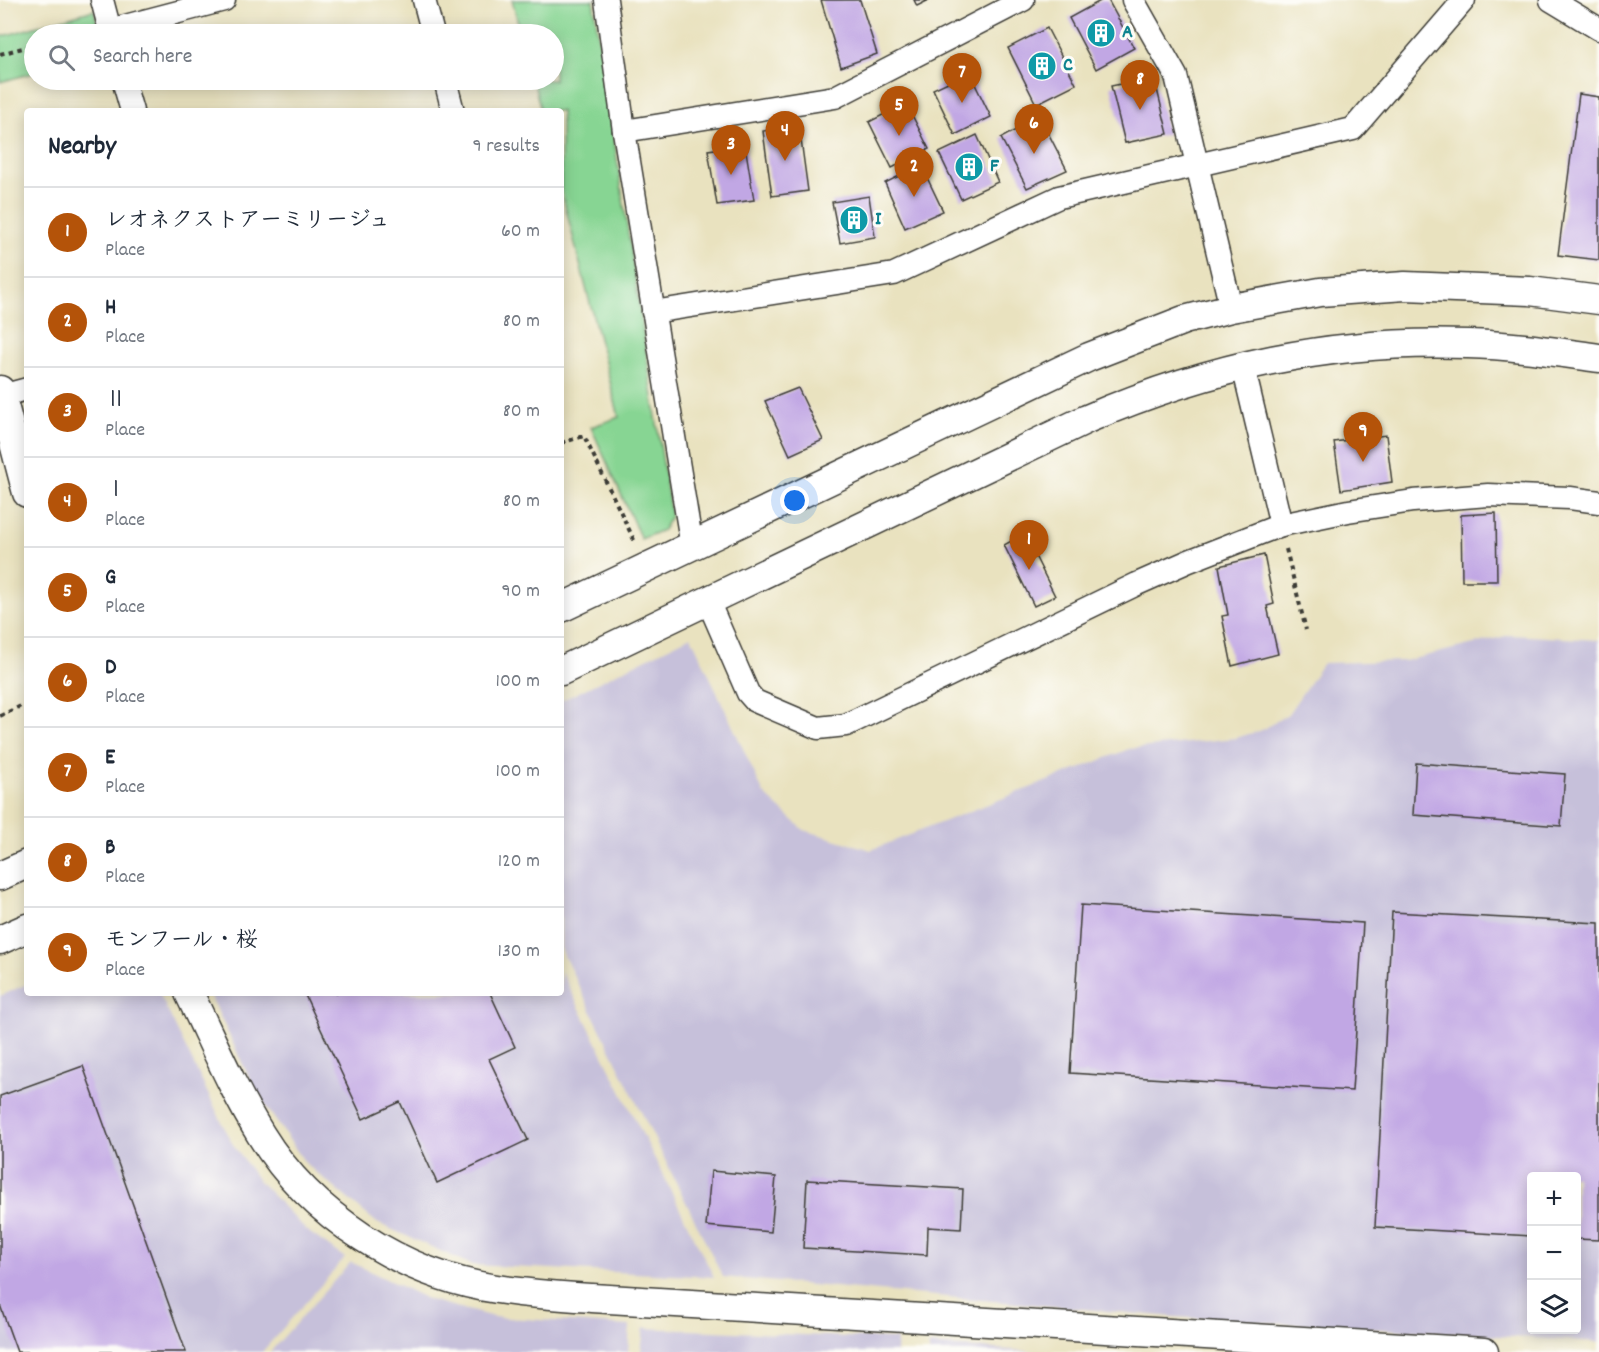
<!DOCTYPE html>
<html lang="en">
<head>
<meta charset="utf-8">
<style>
	body { margin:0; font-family:Dekko,"Klee One",sans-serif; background:#f2f2f3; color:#1f2937 }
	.controls { position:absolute; right:18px; bottom:18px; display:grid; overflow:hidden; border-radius:6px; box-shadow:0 3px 15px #0003 }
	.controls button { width:54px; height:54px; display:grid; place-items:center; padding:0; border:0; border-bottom:2px solid #e0e1e3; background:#fff; color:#1f2937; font:30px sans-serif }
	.you { position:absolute; left:795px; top:501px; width:21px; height:21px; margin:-15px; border:4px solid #fff; border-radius:50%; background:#1a73e8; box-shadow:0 0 0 9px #1a73e833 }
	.badge { display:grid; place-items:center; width:39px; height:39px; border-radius:50%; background:#b45309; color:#fff; font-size:20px; font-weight:700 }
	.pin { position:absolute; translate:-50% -50px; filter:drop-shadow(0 2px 3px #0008) }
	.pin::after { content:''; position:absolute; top:32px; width:21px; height:18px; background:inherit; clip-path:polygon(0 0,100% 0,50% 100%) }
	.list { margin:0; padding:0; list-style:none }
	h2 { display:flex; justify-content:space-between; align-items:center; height:78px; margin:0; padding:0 24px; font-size:26px }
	h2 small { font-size:20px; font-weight:400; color:#747a83 }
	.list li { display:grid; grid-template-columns:39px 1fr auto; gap:18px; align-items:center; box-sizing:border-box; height:90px; padding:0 24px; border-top:2px solid #e0e1e3 }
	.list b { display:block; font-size:22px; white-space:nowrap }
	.list p { margin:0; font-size:20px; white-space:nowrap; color:#747a83 }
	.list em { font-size:20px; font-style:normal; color:#747a83 }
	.icon { flex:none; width:33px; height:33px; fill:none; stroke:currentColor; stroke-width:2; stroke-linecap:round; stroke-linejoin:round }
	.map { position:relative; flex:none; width:1599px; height:1352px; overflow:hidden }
	.search { position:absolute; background:#fff; box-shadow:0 3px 15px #0003; left:24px; top:24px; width:540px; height:66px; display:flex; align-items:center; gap:15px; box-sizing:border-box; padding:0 21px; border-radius:33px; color:#747a83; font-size:22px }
	.panel { position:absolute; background:#fff; box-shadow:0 3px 15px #0003; left:24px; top:108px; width:540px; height:888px; border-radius:6px }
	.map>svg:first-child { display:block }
	.industrial { fill:#c6c0da; fill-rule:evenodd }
	.green { fill:#87d593; stroke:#527858; stroke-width:1.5 }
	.building { fill:#c1a7e4 }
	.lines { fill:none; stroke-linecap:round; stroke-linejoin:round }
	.minor-casing { stroke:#3b3a34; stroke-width:25 }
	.tertiary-casing { stroke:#3b3a34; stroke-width:31 }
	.path { stroke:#3b3a34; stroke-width:4; stroke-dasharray:4.5 4.5; stroke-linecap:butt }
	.minor { stroke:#fff; stroke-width:22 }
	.tertiary { stroke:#fff; stroke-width:28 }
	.labels { text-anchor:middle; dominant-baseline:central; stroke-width:6; stroke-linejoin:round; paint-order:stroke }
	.culture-label { font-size:20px; font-weight:bold; fill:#0d838f; stroke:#fdfcf7; text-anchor:start }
</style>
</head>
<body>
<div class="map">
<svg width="1599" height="1352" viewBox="0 0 1599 1352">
	<rect width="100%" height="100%" fill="#fdfcf7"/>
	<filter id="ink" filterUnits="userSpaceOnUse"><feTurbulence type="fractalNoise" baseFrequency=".0167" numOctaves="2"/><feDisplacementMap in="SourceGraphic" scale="12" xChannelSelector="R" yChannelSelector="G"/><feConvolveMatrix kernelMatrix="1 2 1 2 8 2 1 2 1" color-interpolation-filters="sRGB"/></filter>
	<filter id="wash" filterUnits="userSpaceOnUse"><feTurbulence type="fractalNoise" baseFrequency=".008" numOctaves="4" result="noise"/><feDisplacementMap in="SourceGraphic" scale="24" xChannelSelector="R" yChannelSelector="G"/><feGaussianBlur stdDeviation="1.35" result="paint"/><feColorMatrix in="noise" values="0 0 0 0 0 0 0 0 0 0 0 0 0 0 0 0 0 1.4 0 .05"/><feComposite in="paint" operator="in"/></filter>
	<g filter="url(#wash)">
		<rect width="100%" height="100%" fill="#e9e2bf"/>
		<!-- industrial -->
		<g class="industrial">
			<path d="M1510,635L1599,640V1342L1173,1317L723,1277L561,950V701L691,636L764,794L804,830L871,850L1129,749L1236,738L1262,730L1288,714L1323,663L1405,661ZM1532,1176H1576V1330H1532Z"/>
			<polygon points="561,971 714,1277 472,1265 377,1223 306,1164 256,1092 209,993 561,993"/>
			<polygon points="27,984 27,993 159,993 232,1143 257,1179 306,1230 345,1258 262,1352 0,1352 0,996"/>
			<polygon points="351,1262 429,1300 494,1317 630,1326 628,1352 270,1352"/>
			<polygon points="644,1328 897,1339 896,1352 641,1352"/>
			<polygon points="929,1345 1044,1352 929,1352"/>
		</g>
		<!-- green -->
		<g class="green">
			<polygon points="512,0 593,0 671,516 663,530 641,539 591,427 619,417 561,190 561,111 541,111 533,80 554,80 554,34 521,34"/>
			<polygon points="94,10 100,34 34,34 33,73 0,82 0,37"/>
		</g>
		<g id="blocks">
			<!-- building -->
			<g class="building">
				<polygon points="821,0 860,0 877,54 841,67"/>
				<polygon points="914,0 929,0 917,6"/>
				<polygon points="1102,0 1108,0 1134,48 1096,69 1069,18"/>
				<polygon points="1047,28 1076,84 1036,104 1008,48"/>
				<polygon points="969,72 991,117 955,135 933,89"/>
				<polygon points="1154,77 1168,134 1125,143 1111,86"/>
				<polygon points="1579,94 1599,97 1599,260 1558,255"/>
				<polygon points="906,103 929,149 892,168 869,122"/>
				<polygon points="1040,117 1067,170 1027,188 1001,138"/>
				<polygon points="799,125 808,191 772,196 763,131"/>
				<polygon points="977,135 998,182 961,199 939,153"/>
				<polygon points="745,145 754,200 717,205 708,150"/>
				<polygon points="921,165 943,211 905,228 885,183"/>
				<polygon points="869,196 875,237 840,243 832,202"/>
				<polygon points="798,388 823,440 790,455 765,401"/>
				<polygon points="1386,435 1392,482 1341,490 1334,442"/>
				<polygon points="1496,513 1497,581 1462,581 1461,515"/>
				<polygon points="1024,534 1055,596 1034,606 1004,545"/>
				<polygon points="1264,555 1274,604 1267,606 1278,654 1232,666 1222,616 1228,615 1219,566"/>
				<polygon points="1416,763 1565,774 1561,826 1413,815"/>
				<polygon points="1081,905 1363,923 1352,1091 1070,1073"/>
				<polygon points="1392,912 1599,923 1599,1240 1576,1239 1576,1176 1532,1176 1532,1236 1375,1227"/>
				<polygon points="304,993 490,993 515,1047 489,1059 528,1140 437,1183 400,1102 363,1119"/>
				<polygon points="83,1066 186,1352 17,1352 0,1305 0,1096"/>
				<polygon points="711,1171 776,1177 771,1232 706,1226"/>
				<polygon points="807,1180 963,1189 961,1229 928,1227 927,1255 803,1248"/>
			</g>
		</g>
	</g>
	<g filter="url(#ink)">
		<use href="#blocks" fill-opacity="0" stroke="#3b3a34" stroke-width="1.5"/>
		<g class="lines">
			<!-- minor casing -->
			<g class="minor-casing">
				<g id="minor">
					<polyline points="102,0 111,34"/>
					<polyline points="424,0 433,34"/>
					<polyline points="606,0 624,131 692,547"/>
					<polyline points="1133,0 1176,76 1231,308"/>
					<polyline points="1551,0 1599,29"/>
					<polyline points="110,30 224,0"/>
					<polyline points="123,80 132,111"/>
					<polyline points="445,80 453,111"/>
					<polyline points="624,131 835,97 1023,0"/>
					<polyline points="653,312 894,274 1059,197 1353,129 1464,0"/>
					<polyline points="1243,366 1281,525"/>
					<polyline points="1,396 27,389"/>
					<polyline points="708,601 748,693 755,701 818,728 846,725 1137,584 1189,561 1281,525 1348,511 1413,501 1488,495 1570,498 1599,502"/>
				</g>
			</g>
			<!-- tertiary casing -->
			<g class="tertiary-casing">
				<g id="tertiary">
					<polyline points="0,390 27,493"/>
					<polyline points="561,608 1089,357 1184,320 1231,308 1320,292 1405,286 1530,291 1599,300"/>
					<path d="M561,671L1087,419C1210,366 1333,339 1468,344C1511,345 1556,352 1599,358"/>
					<polyline points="0,876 27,864"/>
					<polyline points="0,940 27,928"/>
					<path d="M189,993C212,1040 233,1090 261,1135C311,1216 403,1275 497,1289C529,1294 561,1296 592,1298L1484,1352"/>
				</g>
			</g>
			<!-- path -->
			<g class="path">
				<polyline points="73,34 86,31"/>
				<polyline points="0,54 34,45"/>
				<polyline points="561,443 584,436 635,542"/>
				<polyline points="1286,549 1306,630"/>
				<polyline points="0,716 27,703"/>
			</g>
			<!-- minor -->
			<use href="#minor" class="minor"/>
			<!-- tertiary -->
			<use href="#tertiary" class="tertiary"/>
		</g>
	</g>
	<!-- icons -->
	<defs>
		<g id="building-disc" transform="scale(1.5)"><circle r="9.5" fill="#0f9aa8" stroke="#fdfcf7"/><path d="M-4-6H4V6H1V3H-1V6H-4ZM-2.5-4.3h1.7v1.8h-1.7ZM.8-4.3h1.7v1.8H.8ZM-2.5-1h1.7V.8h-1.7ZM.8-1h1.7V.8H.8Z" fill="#fff"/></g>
	</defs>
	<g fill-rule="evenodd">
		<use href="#building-disc" x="1101" y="33"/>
		<use href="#building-disc" x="1042" y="66"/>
		<use href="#building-disc" x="969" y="167"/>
		<use href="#building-disc" x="854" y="220"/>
	</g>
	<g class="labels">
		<!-- culture labels -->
		<g class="culture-label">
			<text x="1122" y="33">A</text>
			<text x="1063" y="66">C</text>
			<text x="990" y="167">F</text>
			<text x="875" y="220">I</text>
		</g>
	</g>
</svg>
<div class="controls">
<button>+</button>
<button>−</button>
<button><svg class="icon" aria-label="layers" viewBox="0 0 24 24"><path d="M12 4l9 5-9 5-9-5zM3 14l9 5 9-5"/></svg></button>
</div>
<div class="you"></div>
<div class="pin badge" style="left:1029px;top:570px">1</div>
<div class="pin badge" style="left:914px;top:197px">2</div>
<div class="pin badge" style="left:731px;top:175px">3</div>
<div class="pin badge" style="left:785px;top:161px">4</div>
<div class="pin badge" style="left:899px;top:136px">5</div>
<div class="pin badge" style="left:1034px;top:154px">6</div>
<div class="pin badge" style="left:962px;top:103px">7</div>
<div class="pin badge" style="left:1140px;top:110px">8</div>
<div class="pin badge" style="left:1363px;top:462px">9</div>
<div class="search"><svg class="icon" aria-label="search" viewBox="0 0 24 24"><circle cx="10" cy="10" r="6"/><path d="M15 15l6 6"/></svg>Search here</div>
<section class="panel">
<h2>Nearby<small>9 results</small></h2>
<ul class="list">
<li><span class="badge">1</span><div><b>レオネクストアーミリージュ</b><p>Place</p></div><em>60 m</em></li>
<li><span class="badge">2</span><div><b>H</b><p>Place</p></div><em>80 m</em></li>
<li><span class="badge">3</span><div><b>Ⅱ</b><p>Place</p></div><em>80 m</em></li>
<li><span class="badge">4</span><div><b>Ⅰ</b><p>Place</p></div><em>80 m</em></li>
<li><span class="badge">5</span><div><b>G</b><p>Place</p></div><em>90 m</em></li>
<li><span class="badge">6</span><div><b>D</b><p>Place</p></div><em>100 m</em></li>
<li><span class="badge">7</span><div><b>E</b><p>Place</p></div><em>100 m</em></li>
<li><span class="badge">8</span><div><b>B</b><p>Place</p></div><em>120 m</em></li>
<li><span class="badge">9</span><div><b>モンフール・桜</b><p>Place</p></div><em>130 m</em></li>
</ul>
</section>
</div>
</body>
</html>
